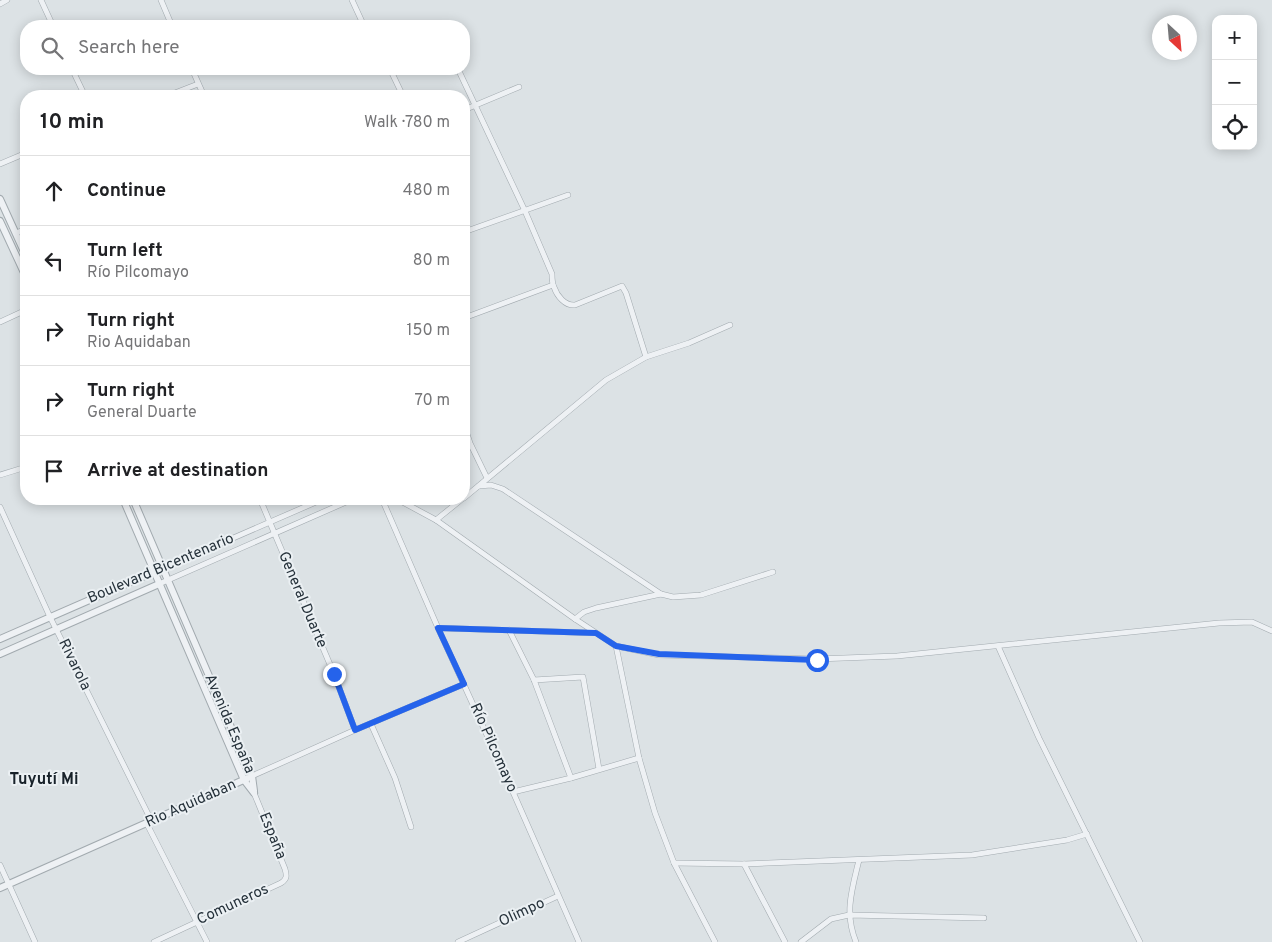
<!DOCTYPE html>
<html lang="en">
<head>
<meta charset="utf-8">
<style>
	body { margin:0; font-family:Overpass,sans-serif; background:#f2f2f2; color:#202124 }
	.controls { position:absolute; right:15px; top:15px; display:grid; overflow:hidden; border-radius:10px; box-shadow:0 2px 12px #0003 }
	.controls button { width:45px; height:45px; display:grid; place-items:center; padding:0; border:0; border-bottom:1px solid #e0e0e0; background:#fff; color:#202124; font:25px sans-serif }
	.compass { position:absolute; left:1152px; top:15px; width:45px; height:45px; border-radius:50%; background:#fff; box-shadow:0 2px 12px #0003; rotate:154deg }
	.stop { position:absolute; width:15px; height:15px; margin:-11px; border:4px solid #2563eb; border-radius:50%; background:#fff }
	.stop.end { background:#2563eb; border-color:#fff; box-shadow:0 1px 5px #0008 }
	.list { margin:0; padding:0; list-style:none }
	h2 { display:flex; justify-content:space-between; align-items:center; height:65px; margin:0; padding:0 20px; font-size:21px }
	h2 small { font-size:16px; font-weight:400; color:#757577 }
	.list li { display:grid; grid-template-columns:32px 1fr auto; gap:15px; align-items:center; box-sizing:border-box; height:70px; padding:0 20px; border-top:1px solid #e0e0e0 }
	.list b { display:block; font-size:19px; white-space:nowrap }
	.list p { margin:0; font-size:16px; white-space:nowrap; color:#757577 }
	.list em { font-size:16px; font-style:normal; color:#757577 }
	.icon { flex:none; width:28px; height:28px; fill:none; stroke:currentColor; stroke-width:2; stroke-linecap:round; stroke-linejoin:round }
	.map { position:relative; flex:none; width:1272px; height:942px; overflow:hidden }
	.search { position:absolute; background:#fff; box-shadow:0 2px 12px #0003; left:20px; top:20px; width:450px; height:55px; display:flex; align-items:center; gap:12px; box-sizing:border-box; padding:0 18px; border-radius:20px; color:#757577; font-size:19px }
	.panel { position:absolute; background:#fff; box-shadow:0 2px 12px #0003; left:20px; top:90px; width:450px; height:415px; border-radius:20px }
	.map>svg:first-child { display:block }
	.lines { fill:none; stroke-linecap:round; stroke-linejoin:round }
	.minor-casing { stroke:#a2aaaf; stroke-width:6 }
	.tertiary-casing { stroke:#a2aaaf; stroke-width:8 }
	.minor { stroke:#eef1f4; stroke-width:5 }
	.tertiary { stroke:#eef1f4; stroke-width:6 }
	.route { stroke:#2563eb; stroke-width:6 }
	.labels { text-anchor:middle; dominant-baseline:central; stroke-width:4; stroke-linejoin:round; paint-order:stroke }
	.street-label { font-size:15px; fill:#26323b; stroke:#ebf0f3 }
	.neighbourhood-label { font-size:16px; font-weight:bold; fill:#19232b; stroke:#ebf0f3 }
</style>
</head>
<body>
<div class="map">
<svg width="1272" height="942" viewBox="0 0 1272 942">
	<rect width="100%" height="100%" fill="#dce2e5"/>
	<g class="lines">
		<!-- minor casing -->
		<g class="minor-casing">
			<g id="minor">
				<polyline points="41,0 53,26"/>
				<polyline points="161,0 172,26"/>
				<polyline points="352,0 364,26"/>
				<polyline points="0,4 7,0"/>
				<polyline points="72,69 85,96"/>
				<polyline points="192,69 204,96"/>
				<polyline points="390,69 403,96"/>
				<path d="M458,69L525,211L552,274C552,278 552,283 554,287C557,296 565,306 575,305L622,286L626,293L646,357"/>
				<polyline points="167,96 198,84"/>
				<polyline points="464,110 519,87"/>
				<polyline points="0,164 26,153"/>
				<polyline points="464,232 568,195"/>
				<polyline points="16,233 26,229"/>
				<polyline points="464,318 553,285"/>
				<polyline points="0,322 26,310"/>
				<polyline points="464,425 470,443 487,478"/>
				<polyline points="0,475 26,467"/>
				<polyline points="479,486 491,485 503,489 661,594"/>
				<polyline points="464,498 606,380 646,357 689,343 730,325"/>
				<polyline points="260,499 334,674 355,730"/>
				<polyline points="382,499 438,628 513,792 579,942"/>
				<polyline points="397,499 436,520 575,619 616,646 659,655 817,659 897,656 1219,623 1252,622 1272,631"/>
				<polyline points="0,507 50,617 152,822"/>
				<polyline points="436,520 462,499"/>
				<polyline points="162,569 323,499"/>
				<polyline points="159,584 353,499"/>
				<polyline points="575,619 584,612 596,608 661,594 673,597 701,595 773,572"/>
				<polyline points="438,628 595,633"/>
				<polyline points="509,630 534,680 571,778"/>
				<polyline points="616,646 639,758 655,813 674,863 715,942"/>
				<polyline points="998,646 1039,738 1140,942"/>
				<polyline points="534,680 583,677 599,769"/>
				<polyline points="371,724 395,778 411,827"/>
				<polyline points="252,776 355,730 464,684"/>
				<polyline points="513,792 571,778 639,758"/>
				<polyline points="147,824 207,942"/>
				<polyline points="674,863 744,864 972,855 1067,840 1087,834"/>
				<polyline points="744,864 785,942"/>
				<polyline points="0,865 35,942"/>
				<path d="M154,942L281,883C287,879 287,876 285,869L254,793"/>
				<polyline points="458,942 558,896"/>
				<polyline points="801,942 831,919 849,915 984,918"/>
				<path d="M856,942C844,913 852,889 859,860"/>
			</g>
		</g>
		<!-- tertiary casing -->
		<g class="tertiary-casing">
			<g id="tertiary">
				<polyline points="0,199 26,256"/>
				<polyline points="0,221 26,277"/>
				<polyline points="123,499 244,780 254,793"/>
				<polyline points="133,499 252,776 254,791"/>
				<polyline points="0,639 156,571"/>
				<polyline points="0,654 159,584"/>
				<polyline points="0,888 248,778"/>
			</g>
		</g>
		<!-- minor -->
		<use href="#minor" class="minor"/>
		<!-- tertiary -->
		<use href="#tertiary" class="tertiary"/>
	</g>
	<g class="lines">
		<!-- route -->
		<polyline class="route" points="334,674 355,730 464,684 438,628 596,633 616,646 659,654 817,660"/>
	</g>
	<g class="labels">
		<!-- street labels -->
		<g class="street-label">
			<text transform="translate(161 569) rotate(-23)">Boulevard Bicentenario</text>
			<text transform="translate(302 600) rotate(67)">General Duarte</text>
			<text transform="translate(74 665) rotate(64)">Rivarola</text>
			<text transform="translate(229 724) rotate(67)">Avenida España</text>
			<text transform="translate(493 748) rotate(66)">Río Pilcomayo</text>
			<text transform="translate(191 804) rotate(-24)">Rio Aquidaban</text>
			<text transform="translate(272 836) rotate(68)">España</text>
			<text transform="translate(233 905) rotate(-25)">Comuneros</text>
			<text transform="translate(522 913) rotate(-25)">Olimpo</text>
		</g>
		<!-- neighbourhood labels -->
		<g class="neighbourhood-label">
			<text x="44" y="780">Tuyutí Mi</text>
		</g>
	</g>
</svg>
<div class="controls">
<button>+</button>
<button>−</button>
<button><svg class="icon" aria-label="locate" viewBox="0 0 24 24"><circle cx="12" cy="12" r="6"/><path d="M12 2v4M12 18v4M2 12h4M18 12h4"/></svg></button>
</div>
<svg class="compass" viewBox="-18 -18 36 36"><path d="M0-13l5 13h-10z" fill="#e53935"/><path d="M0 13l5-13h-10z" fill="#757577"/></svg>
<div class="stop" style="left:817px;top:660px"></div>
<div class="stop end" style="left:334px;top:674px"></div>
<div class="search"><svg class="icon" aria-label="search" viewBox="0 0 24 24"><circle cx="10" cy="10" r="6"/><path d="M15 15l6 6"/></svg>Search here</div>
<section class="panel">
<h2>10 min<small>Walk · 780 m</small></h2>
<ul class="list">
<li><svg class="icon" aria-label="ahead" viewBox="0 0 24 24"><path d="M12 20V5M6 11l6-6 6 6"/></svg><div><b>Continue</b></div><em>480 m</em></li>
<li><svg class="icon" aria-label="left" viewBox="0 0 24 24"><path d="M17 20v-9H6M10 6l-5 5 5 5"/></svg><div><b>Turn left</b><p>Río Pilcomayo</p></div><em>80 m</em></li>
<li><svg class="icon" aria-label="right" viewBox="0 0 24 24"><path d="M7 20v-9h11M14 6l5 5-5 5"/></svg><div><b>Turn right</b><p>Rio Aquidaban</p></div><em>150 m</em></li>
<li><svg class="icon" aria-label="right" viewBox="0 0 24 24"><path d="M7 20v-9h11M14 6l5 5-5 5"/></svg><div><b>Turn right</b><p>General Duarte</p></div><em>70 m</em></li>
<li><svg class="icon" aria-label="arrive" viewBox="0 0 24 24"><path d="M6 21V4h12l-3 4 3 4H6"/></svg><div><b>Arrive at destination</b></div></li>
</ul>
</section>
</div>
</body>
</html>
